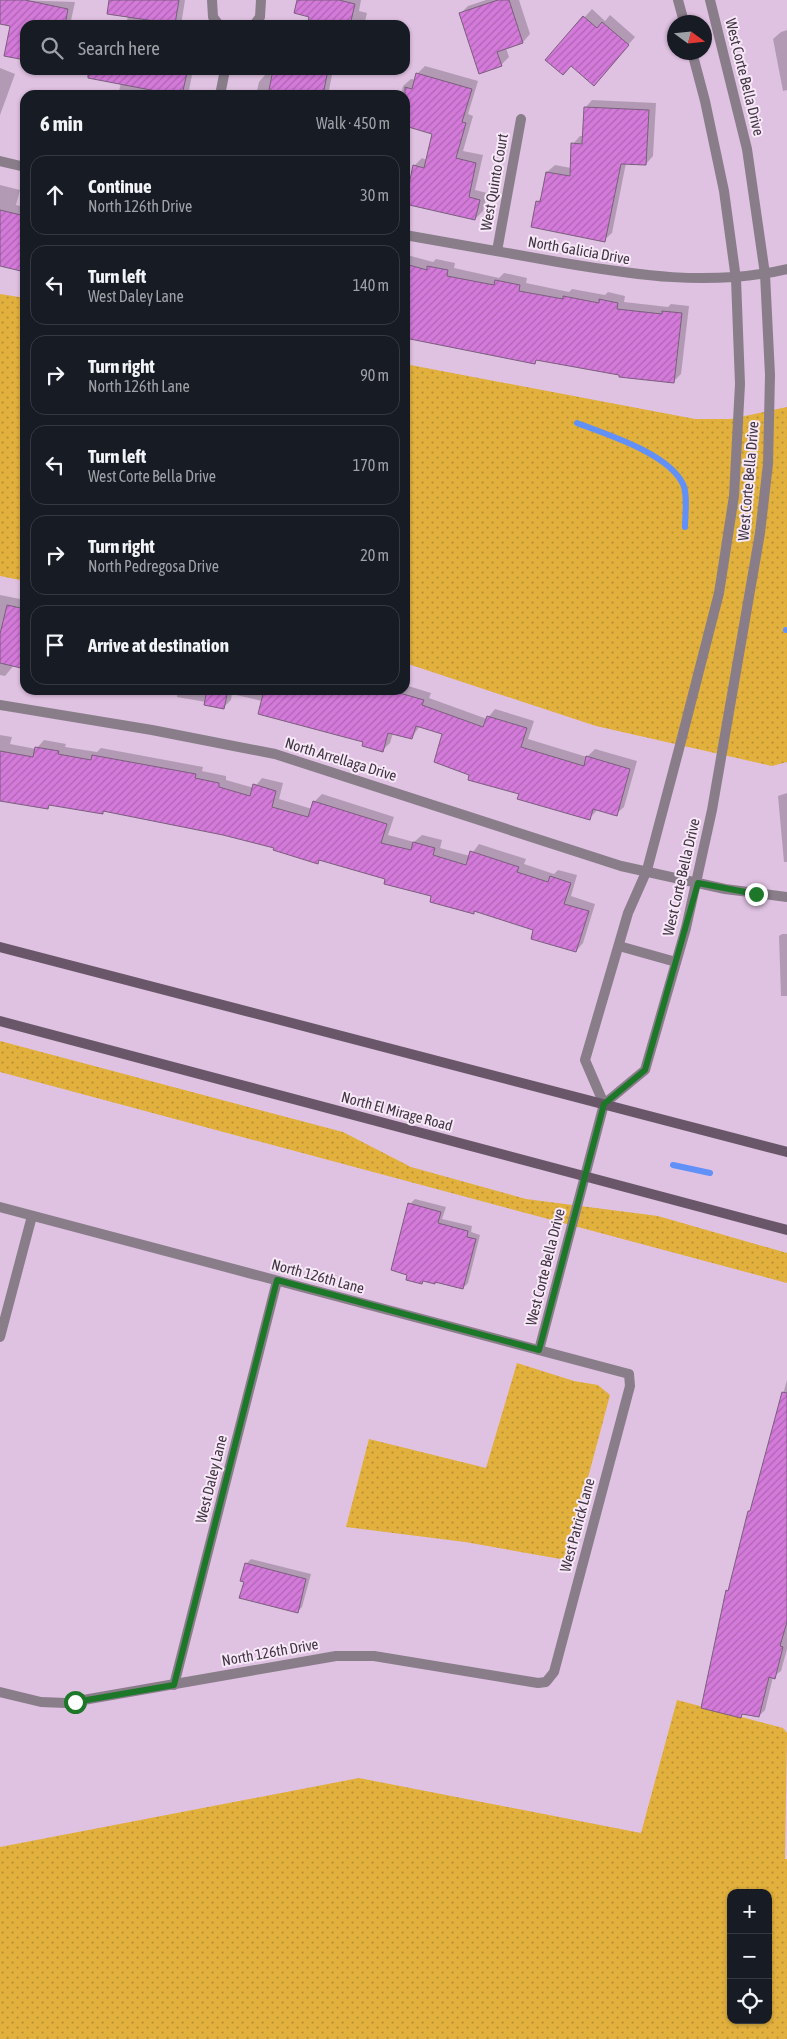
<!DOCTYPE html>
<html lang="en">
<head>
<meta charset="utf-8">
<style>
	body { margin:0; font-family:"Asap Condensed",sans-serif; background:#242831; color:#f1f3f6 }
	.controls { position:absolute; right:15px; bottom:15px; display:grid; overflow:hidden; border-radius:10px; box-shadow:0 1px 4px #0004 }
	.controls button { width:45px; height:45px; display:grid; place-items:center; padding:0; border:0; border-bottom:1px solid #363941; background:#171b24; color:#f1f3f6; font:25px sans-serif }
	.compass { position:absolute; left:667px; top:15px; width:45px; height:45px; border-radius:50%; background:#171b24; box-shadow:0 1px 4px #0004; rotate:105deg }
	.stop { position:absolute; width:15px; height:15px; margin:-11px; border:4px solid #1c7828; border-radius:50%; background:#fff }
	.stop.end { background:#1c7828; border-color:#fff; box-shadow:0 1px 5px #0008 }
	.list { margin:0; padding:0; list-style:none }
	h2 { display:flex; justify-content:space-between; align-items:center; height:65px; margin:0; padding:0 20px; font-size:21px }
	h2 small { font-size:16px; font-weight:400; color:#9ea1a6 }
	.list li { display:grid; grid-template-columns:32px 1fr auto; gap:15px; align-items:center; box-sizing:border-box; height:80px; margin:0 10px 10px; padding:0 10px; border:1px solid #363941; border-radius:15px }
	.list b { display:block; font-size:19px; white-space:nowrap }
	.list p { margin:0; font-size:16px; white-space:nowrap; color:#9ea1a6 }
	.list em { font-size:16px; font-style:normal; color:#9ea1a6 }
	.icon { flex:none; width:28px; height:28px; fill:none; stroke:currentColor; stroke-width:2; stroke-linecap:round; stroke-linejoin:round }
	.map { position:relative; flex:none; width:787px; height:2039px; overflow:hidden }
	.search { position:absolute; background:#171b24; box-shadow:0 1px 4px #0004; left:20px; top:20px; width:390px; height:55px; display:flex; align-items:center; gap:12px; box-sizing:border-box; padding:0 18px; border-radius:15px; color:#9ea1a6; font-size:19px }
	.panel { position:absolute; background:#171b24; box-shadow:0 1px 4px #0004; left:20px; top:90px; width:390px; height:605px; border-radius:15px }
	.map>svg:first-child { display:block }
	.green { fill:url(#green-dots); fill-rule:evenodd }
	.shadow { fill:#0003 }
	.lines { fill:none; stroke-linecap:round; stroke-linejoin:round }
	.stream { stroke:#6290f9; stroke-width:6 }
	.building { fill:url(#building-hatch); stroke:#7a5f7c }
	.minor { stroke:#897d8a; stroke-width:10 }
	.secondary { stroke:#695769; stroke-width:10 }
	.route { stroke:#1c7828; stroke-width:6 }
	.labels { text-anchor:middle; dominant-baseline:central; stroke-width:4; stroke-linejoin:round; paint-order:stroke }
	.street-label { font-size:15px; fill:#423542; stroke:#f7e8f8 }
</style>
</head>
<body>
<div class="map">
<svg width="787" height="2039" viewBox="0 0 787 2039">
	<defs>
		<pattern id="green-dots" width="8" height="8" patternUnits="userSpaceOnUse" patternTransform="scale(1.25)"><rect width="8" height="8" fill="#e1b03d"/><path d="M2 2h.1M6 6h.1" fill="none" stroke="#b89035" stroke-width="1.8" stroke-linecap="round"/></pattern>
		<pattern id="building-hatch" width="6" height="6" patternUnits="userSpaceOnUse" patternTransform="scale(1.25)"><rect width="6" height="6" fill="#d47ada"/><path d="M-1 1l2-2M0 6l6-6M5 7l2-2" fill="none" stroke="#ae65b2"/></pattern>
	</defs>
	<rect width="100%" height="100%" fill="#dfc1e1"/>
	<!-- green -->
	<g class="green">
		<polygon points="0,294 25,298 25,581 0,576"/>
		<polygon points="405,364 695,419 731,419 787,407 787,762 772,766 596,726 405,663"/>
		<polygon points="0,1041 343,1132 411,1167 526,1199 658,1216 787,1253 787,1283 0,1072"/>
		<polygon points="517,1363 574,1381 598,1385 610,1395 566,1560 465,1542 346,1527 369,1439 486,1468"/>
		<path d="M677,1700L783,1728L787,1733L785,1859H787V2039H0V1847L359,1778L641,1833ZM731,1893H768V2020H731Z"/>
	</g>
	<!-- shadow -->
	<g class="shadow">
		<polygon points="16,0 75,2 70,25 25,25 25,58"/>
		<polygon points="110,0 185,0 181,25 126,25 128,16"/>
		<polygon points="298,0 361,0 359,11 367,13 364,25 308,25 311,16"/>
		<polygon points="486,0 519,0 530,34 523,42 506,48 509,57 501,65 460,14 468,6"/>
		<polygon points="592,9 605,21 610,15 635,37 601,76 549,57"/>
		<polygon points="787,30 787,90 783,91 773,39 781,32"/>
		<polygon points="425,66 478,81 468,114 473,116 463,151 483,155 475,190 487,193 483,211 475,219 414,166 422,158 427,160 433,133 405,125 405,95 401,95 403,86 411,79 416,80 418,73"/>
		<polygon points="0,68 15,74 0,115"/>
		<polygon points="118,70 193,70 188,95 118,95 121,83"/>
		<polygon points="275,70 333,70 328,95 256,95 259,82 266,74 274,76"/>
		<polygon points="592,100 656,103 653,156 646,164 626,163 612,233 604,240 537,202 542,197 547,172 555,165 571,168 573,144 580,136 584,136 585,108"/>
		<polygon points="0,185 20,190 16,205 25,207 25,270 0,265"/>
		<polygon points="407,255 433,262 436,259 455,263 454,268 499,278 504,273 527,278 526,283 569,292 572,289 605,295 608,292 625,296 624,302 668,307 671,304 689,306 681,374 673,382 538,359 534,362 405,337"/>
		<polygon points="0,595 25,600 25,667 14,665 5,676 0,675"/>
		<polygon points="405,685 431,693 429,698 487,719 495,709 534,721 528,739 587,757 595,749 637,761 624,807 616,814 598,809 590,818 520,793 471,774 443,733 420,726 411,738 393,733 390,743 382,751 365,742 262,701 232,694 231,700 223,708 206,702 177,697 178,690 405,690"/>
		<polygon points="0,735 12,737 10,744 36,749 44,740 66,744 65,747 97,752 101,748 203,767 202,771 226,776 226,780 254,788 262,778 283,783 279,799 312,809 314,802 322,794 394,817 388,835 414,842 422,835 442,840 440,848 470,856 479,844 526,859 524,864 554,874 558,870 577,875 571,896 595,904 583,943 576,951 535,929 476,911 473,913 386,879 320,860 317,862 275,847 224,834 105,810 102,813 51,804 47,808 0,798"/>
		<polygon points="787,793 787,862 784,862 778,796"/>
		<polygon points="782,934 787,934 787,996 781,996 779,936"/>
		<polygon points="415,1199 446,1207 442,1219 472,1226 471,1232 480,1235 468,1283 463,1288 410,1204"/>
		<polygon points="787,1380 787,1649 781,1671 773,1677 765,1710 759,1716 744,1713 741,1716 727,1591 730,1588 749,1511 752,1508"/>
		<polygon points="251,1559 311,1574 302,1607 297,1612 245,1581 246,1564"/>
	</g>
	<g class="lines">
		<!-- stream -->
		<g class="stream">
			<path d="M577,423C608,435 668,453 683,484C688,495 685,515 685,527"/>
			<polyline points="786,630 787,630"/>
			<polyline points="673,1165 710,1173"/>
		</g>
	</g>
	<!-- building -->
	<g class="building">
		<polygon points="0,0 25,0 68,9 65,25 25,25 25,60 4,56 10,26 0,24"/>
		<polygon points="109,0 179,0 175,24 107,14"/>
		<polygon points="297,0 339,0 355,4 350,25 307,25 309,17 294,13"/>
		<polygon points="498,0 509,0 523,43 497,52 502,66 479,74 459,13"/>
		<polygon points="583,16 597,28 602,22 629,45 594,86 571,66 563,75 545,60"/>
		<polygon points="88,70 170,70 187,73 182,95 177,95 88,78"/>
		<polygon points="273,70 328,70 323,95 268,95"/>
		<polygon points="416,73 472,89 462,122 466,123 456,158 476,163 469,197 480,200 475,220 405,204 413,165 424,168 432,134 405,126 405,87 412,89"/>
		<polygon points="584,107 649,110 646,165 621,164 605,242 531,227 536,201 540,202 546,172 570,176 571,143 582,144"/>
		<polygon points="0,210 25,216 25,272 0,266"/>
		<polygon points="405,264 427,270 427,266 448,270 447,276 494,285 495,280 520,285 519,291 563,299 563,296 599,303 599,299 618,303 617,309 662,314 662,311 682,313 674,383 619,377 619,375 536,360 535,364 405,338"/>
		<polygon points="7,605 25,609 25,669 0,663 0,634"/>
		<polygon points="207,690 228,690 224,709 204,705"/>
		<polygon points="264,690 389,690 424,700 422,705 483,727 487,716 527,728 521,747 584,766 586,756 630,769 617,816 593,809 590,820 517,799 519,794 468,780 469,775 434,762 442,734 416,726 412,739 388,733 383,752 362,746 363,742 258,714"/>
		<polygon points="35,747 59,751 58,754 91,760 92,755 196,774 195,778 219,783 219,787 250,796 253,784 276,791 272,807 308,817 313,801 387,824 381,843 411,850 413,842 435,848 433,855 466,865 470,851 519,867 517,872 548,882 550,876 571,883 564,904 589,911 576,952 531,939 533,930 474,911 474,914 430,902 431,896 384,884 385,879 319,860 318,864 273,850 274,848 223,835 103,811 103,814 49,805 48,809 0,801 0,751 33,757"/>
		<polygon points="408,1203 441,1212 438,1223 468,1231 467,1237 476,1239 463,1289 435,1282 435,1284 423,1281 422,1284 406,1280 407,1275 391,1270"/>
		<polygon points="782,1392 787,1393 787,1622 780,1646 783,1647 775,1679 769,1677 759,1717 742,1714 741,1718 701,1708 726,1590 728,1591 748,1511 750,1511"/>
		<polygon points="245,1563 306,1579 298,1613 239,1598 244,1582 240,1581"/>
	</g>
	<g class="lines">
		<!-- minor -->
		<g class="minor">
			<polyline points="212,0 213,17 219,25"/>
			<polyline points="678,0 684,22"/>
			<polyline points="254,25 260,17 261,0"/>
			<polyline points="220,95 225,70"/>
			<polyline points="0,161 25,167"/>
			<path d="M405,235C456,244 507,253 558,262C635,275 710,287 787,269"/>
			<polyline points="497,251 521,119"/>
			<polyline points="0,705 152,730 275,754 621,866 725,889 787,897"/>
			<polyline points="619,946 676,962"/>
			<polyline points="604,1104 585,1060 628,913 647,870 679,749 719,593 734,496 740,384 736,279 724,191 705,101 692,52"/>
			<polyline points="0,1207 629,1374 630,1386 554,1672 546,1682 538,1683 374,1656 336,1656 66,1703 41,1702 0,1692"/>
			<polyline points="0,1337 32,1216"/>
			<polyline points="539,1350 604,1104 645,1070 686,928 712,810 760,533 768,464 770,375 765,274 747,149 710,0"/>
			<polyline points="174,1685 277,1281"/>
		</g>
		<!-- secondary -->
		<g class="secondary">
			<polyline points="0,947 787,1152"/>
			<polyline points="0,1021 787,1230"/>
		</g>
	</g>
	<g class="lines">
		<!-- route -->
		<polyline class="route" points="75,1702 174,1685 277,1280 539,1350 604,1104 645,1070 698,883 756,894"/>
	</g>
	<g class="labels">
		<!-- street labels -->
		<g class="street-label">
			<text transform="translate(745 77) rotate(76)">West Corte Bella Drive</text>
			<text transform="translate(494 182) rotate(-80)">West Quinto Court</text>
			<text transform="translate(579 250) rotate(10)">North Galicia Drive</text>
			<text transform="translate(748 481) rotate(-85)">West Corte Bella Drive</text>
			<text transform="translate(341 759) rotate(17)">North Arrellaga Drive</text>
			<text transform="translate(681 877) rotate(-77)">West Corte Bella Drive</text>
			<text transform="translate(397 1111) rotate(15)">North El Mirage Road</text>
			<text transform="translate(545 1267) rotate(-76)">West Corte Bella Drive</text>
			<text transform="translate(318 1276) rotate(15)">North 126th Lane</text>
			<text transform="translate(211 1479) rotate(-76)">West Daley Lane</text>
			<text transform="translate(577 1525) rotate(-75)">West Patrick Lane</text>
			<text transform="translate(270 1652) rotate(-10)">North 126th Drive</text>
		</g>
	</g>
</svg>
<div class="controls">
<button>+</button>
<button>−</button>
<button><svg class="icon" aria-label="locate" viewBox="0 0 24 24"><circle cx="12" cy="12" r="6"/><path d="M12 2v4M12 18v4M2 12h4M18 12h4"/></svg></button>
</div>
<svg class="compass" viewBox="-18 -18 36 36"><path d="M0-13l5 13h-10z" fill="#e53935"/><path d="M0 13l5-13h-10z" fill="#9ea1a6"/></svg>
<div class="stop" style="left:75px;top:1702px"></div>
<div class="stop end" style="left:756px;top:894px"></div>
<div class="search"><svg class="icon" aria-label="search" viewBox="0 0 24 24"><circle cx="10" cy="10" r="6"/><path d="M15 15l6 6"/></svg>Search here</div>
<section class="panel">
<h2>6 min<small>Walk · 450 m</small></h2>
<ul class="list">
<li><svg class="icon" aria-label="ahead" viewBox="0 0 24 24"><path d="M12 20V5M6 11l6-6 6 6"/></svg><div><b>Continue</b><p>North 126th Drive</p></div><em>30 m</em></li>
<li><svg class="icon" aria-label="left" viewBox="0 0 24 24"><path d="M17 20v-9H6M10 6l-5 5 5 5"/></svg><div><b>Turn left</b><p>West Daley Lane</p></div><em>140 m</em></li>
<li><svg class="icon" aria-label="right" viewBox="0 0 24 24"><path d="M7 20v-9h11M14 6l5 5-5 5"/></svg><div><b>Turn right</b><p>North 126th Lane</p></div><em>90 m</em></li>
<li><svg class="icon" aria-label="left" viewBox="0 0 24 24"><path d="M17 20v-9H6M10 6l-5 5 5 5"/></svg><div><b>Turn left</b><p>West Corte Bella Drive</p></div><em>170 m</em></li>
<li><svg class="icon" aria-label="right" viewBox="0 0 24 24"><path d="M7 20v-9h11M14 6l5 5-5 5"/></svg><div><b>Turn right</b><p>North Pedregosa Drive</p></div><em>20 m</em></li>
<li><svg class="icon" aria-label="arrive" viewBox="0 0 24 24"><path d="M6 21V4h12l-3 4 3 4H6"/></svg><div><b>Arrive at destination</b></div></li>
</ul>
</section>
</div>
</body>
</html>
